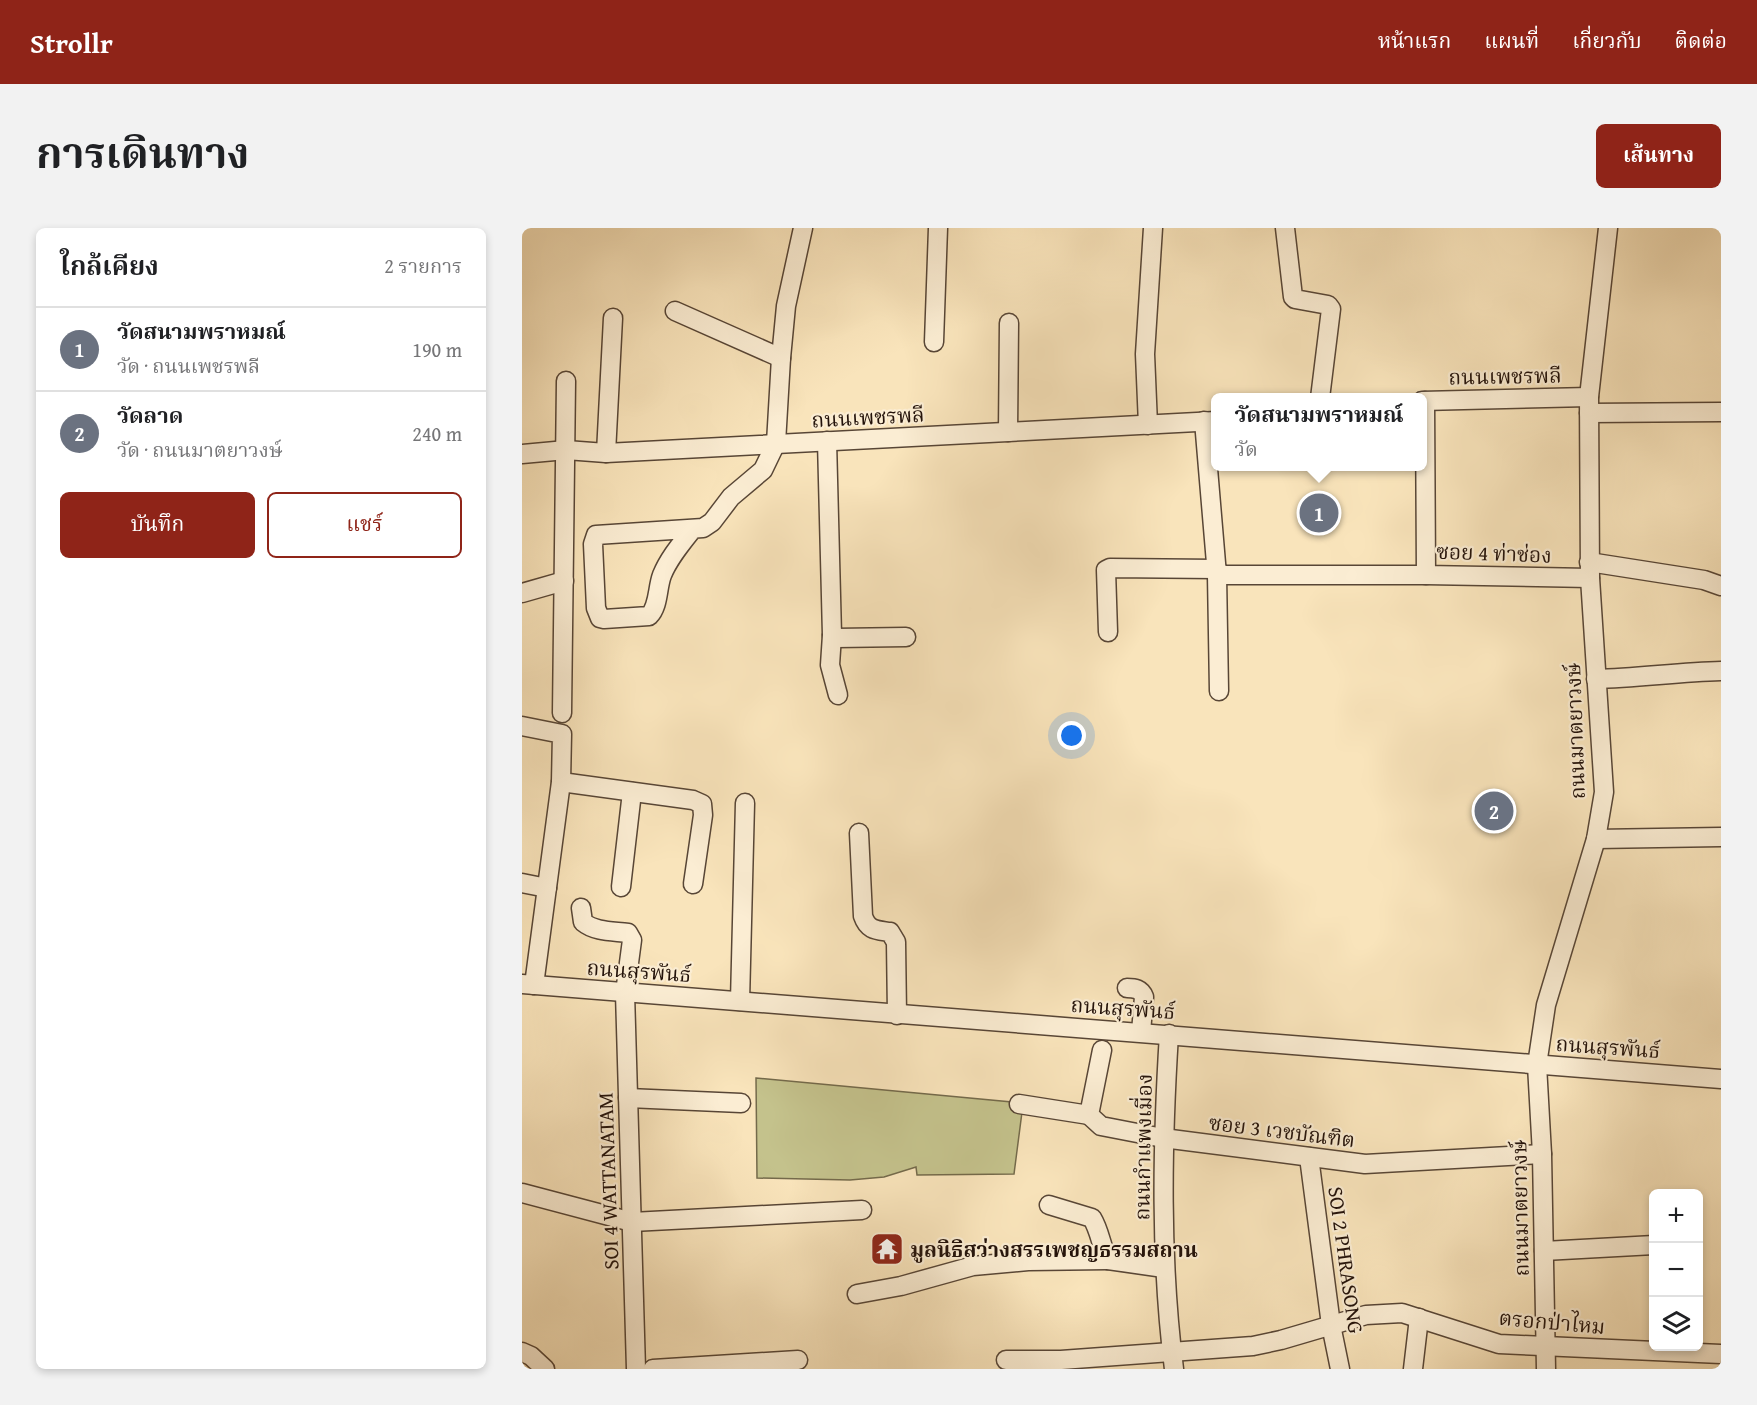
<!DOCTYPE html>
<html lang="th">
<head>
<meta charset="utf-8">
<style>
	body { margin:0; font-family:"Gentium Book Plus","Noto Serif Thai",serif; background:#f2f2f2; color:#202124 }
	.controls { position:absolute; right:18px; bottom:18px; display:grid; overflow:hidden; border-radius:9px; box-shadow:0 3px 9px #0003 }
	.controls button { width:54px; height:54px; display:grid; place-items:center; padding:0; border:0; border-bottom:2px solid #e0e0e0; background:#fff; color:#202124; font:30px sans-serif }
	.you { position:absolute; left:550px; top:508px; width:21px; height:21px; margin:-15px; border:4px solid #fff; border-radius:50%; background:#1a73e8; box-shadow:0 0 0 9px #1a73e833 }
	.badge { display:grid; place-items:center; width:39px; height:39px; border-radius:50%; background:#8f2418; color:#fff; font-size:20px; font-weight:700 }
	.pin { position:absolute; translate:-50% -50%; border:3px solid #fff; box-shadow:0 2px 6px #0006 }
	.popup { position:absolute; left:689px; top:165px; width:216px; height:78px; box-sizing:border-box; display:grid; place-content:center; border-radius:9px; background:#fff; filter:drop-shadow(0 2px 4px #0005); font-size:20px; white-space:nowrap; color:#757577 }
	.popup b { font-size:22px; color:#202124 }
	.popup::after { content:''; position:absolute; left:50%; top:100%; margin-left:-12px; border:12px solid transparent; border-top-color:#fff }
	.list { margin:0; padding:0; list-style:none }
	h2 { display:flex; justify-content:space-between; align-items:center; height:78px; margin:0; padding:0 24px; font-size:26px }
	h2 small { font-size:20px; font-weight:400; color:#757577 }
	.list li { display:grid; grid-template-columns:39px 1fr auto; gap:18px; align-items:center; box-sizing:border-box; height:84px; padding:0 24px; border-top:2px solid #e0e0e0 }
	.list b { display:block; font-size:22px; white-space:nowrap }
	.list p { margin:0; font-size:20px; white-space:nowrap; color:#757577 }
	.list em { font-size:20px; font-style:normal; color:#757577 }
	.actions { display:flex; gap:12px; padding:18px 24px }
	.actions a { flex:1; padding:14px 0; border:2px solid #8f2418; border-radius:9px; text-align:center; font-size:21px; color:#8f2418 }
	.actions .main { background:#8f2418; color:#fff }
	.icon { flex:none; width:33px; height:33px; fill:none; stroke:currentColor; stroke-width:2; stroke-linecap:round; stroke-linejoin:round }
	.map { position:relative; flex:none; width:1199px; height:1141px; overflow:hidden; border-radius:9px }
	header { display:flex; align-items:center; gap:36px; box-sizing:border-box; height:84px; padding:0 30px; background:#8f2418; color:#fff }
	header strong { font-size:28px }
	nav { display:flex; gap:33px; margin-inline-start:auto; font-size:21px }
	.intro { display:flex; align-items:center; justify-content:space-between; box-sizing:border-box; height:144px; padding:0 36px }
	h1 { margin:0; font-size:42px }
	.button { padding:15px 27px; border-radius:9px; background:#8f2418; color:#fff; font-size:21px; font-weight:700 }
	main { display:flex; gap:36px; padding:0 36px }
	aside { flex:1; background:#fff; border-radius:9px; box-shadow:0 3px 9px #0003 }
	.map>svg:first-child { display:block }
	.green { fill:#c4c28c; stroke:#746a4b; stroke-width:1.5 }
	.lines { fill:none; stroke-linecap:round; stroke-linejoin:round }
	.minor-casing { stroke:#584636; stroke-width:21 }
	.minor { stroke:#fbedd3; stroke-width:18 }
	.labels { text-anchor:middle; dominant-baseline:central; stroke-width:4.5; stroke-linejoin:round; paint-order:stroke }
	.street-label { font-size:21px; fill:#23120a; stroke:#fbedd3 }
	.poi-label { font-size:21px; font-weight:bold; fill:#23120a; stroke:#fbedd3; text-anchor:start }
</style>
</head>
<body>
<header>
<strong>Strollr</strong>
<nav><a>หน้าแรก</a><a>แผนที่</a><a>เกี่ยวกับ</a><a>ติดต่อ</a></nav>
</header>
<div class="intro"><h1>การเดินทาง</h1><a class="button">เส้นทาง</a></div>
<main>
<aside>
<h2>ใกล้เคียง<small>2 รายการ</small></h2>
<ul class="list">
<li><span class="badge" style="background:#6b7280">1</span><div><b>วัดสนามพราหมณ์</b><p>วัด · ถนนเพชรพลี</p></div><em>190 m</em></li>
<li><span class="badge" style="background:#6b7280">2</span><div><b>วัดลาด</b><p>วัด · ถนนมาตยาวงษ์</p></div><em>240 m</em></li>
</ul>
<div class="actions"><a class="main">บันทึก</a><a>แชร์</a></div>
</aside>
<div class="map">
<svg width="1199" height="1141" viewBox="0 0 1199 1141">
	<rect width="100%" height="100%" fill="#f9e4bb"/>
	<filter id="stains"><feTurbulence type="fractalNoise" baseFrequency=".00333" numOctaves="4"/><feColorMatrix values="0 0 0 0 .2 0 0 0 0 .09 0 0 0 0 .02 0 0 0 .5 -.17"/></filter>
	<radialGradient id="worn" r=".72"><stop offset=".6" stop-color="#630" stop-opacity="0"/><stop offset="1" stop-color="#630" stop-opacity=".3"/></radialGradient>
	<!-- green -->
	<polygon class="green" points="234,850 490,874 500,884 492,946 395,947 394,939 362,949 328,952 235,950"/>
	<g class="lines">
		<!-- minor casing -->
		<g class="minor-casing">
			<g id="minor">
				<polyline points="763,0 771,69 773,71 806,77 809,81 798,170"/>
				<polyline points="153,83 259,130"/>
				<polyline points="412,114 416,0"/>
				<polyline points="900,173 1067,169"/>
				<polyline points="903,173 904,347 1068,350"/>
				<polyline points="1067,185 1199,184"/>
				<polyline points="682,193 695,347 697,463"/>
				<polyline points="626,197 623,126 631,0"/>
				<polyline points="486,204 487,95"/>
				<polyline points="305,213 310,407 314,410 384,409"/>
				<polyline points="84,225 91,90"/>
				<polyline points="0,226 44,222 84,225 694,193"/>
				<path d="M170,302C159,316 147,330 140,347C135,360 137,378 127,388L82,391L78,390L74,380L71,316L74,307L181,300L190,294L209,269L241,242L254,215L259,130L264,78L281,0"/>
				<polyline points="1067,334 1182,352 1199,358"/>
				<polyline points="695,347 904,347"/>
				<polyline points="0,365 42,353"/>
				<polyline points="586,404 584,342 588,340 695,341"/>
				<polyline points="310,407 308,437 316,467"/>
				<path d="M1074,451C1116,450 1157,444 1199,443"/>
				<polyline points="40,485 44,153"/>
				<polyline points="0,498 40,506 39,554 12,757"/>
				<polyline points="39,554 171,572 180,576 181,587 171,656"/>
				<path d="M337,605L341,688C346,703 355,702 368,704L374,714L375,787"/>
				<polyline points="1074,611 1199,609"/>
				<polyline points="0,655 25,660"/>
				<polyline points="99,659 110,564"/>
				<path d="M59,680L61,694C73,704 91,703 106,705L110,712L103,765L114,1141"/>
				<polyline points="0,756 1199,851"/>
				<path d="M605,760C613,760 619,761 622,769L619,804"/>
				<polyline points="218,773 223,575"/>
				<path d="M647,806C640,918 638,1030 652,1141"/>
				<polyline points="580,822 567,887 579,898 641,910 843,936 1020,926"/>
				<polyline points="106,870 219,875"/>
				<polyline points="497,876 567,887"/>
				<polyline points="787,929 809,1097 818,1141"/>
				<polyline points="0,965 110,994 340,982"/>
				<path d="M527,977L570,990C578,1003 579,1018 586,1032L642,1040"/>
				<polyline points="1022,1023 1132,1017"/>
				<polyline points="335,1066 379,1058 451,1038 506,1033 586,1032"/>
				<polyline points="0,1124 9,1128 23,1141"/>
				<polyline points="484,1132 539,1132 731,1118 759,1112 844,1087 880,1085 977,1116 1199,1126"/>
				<polyline points="131,1141 276,1132"/>
				<polyline points="891,1141 897,1090"/>
				<polyline points="1024,1141 1020,926 1015,837 1024,777 1074,611 1082,564 1068,350 1067,169 1086,0"/>
			</g>
		</g>
		<!-- minor -->
		<use href="#minor" class="minor"/>
	</g>
	<!-- icons -->
	<defs>
		<g id="temple-square" transform="scale(1.725)"><rect x="-9" y="-9" width="18" height="18" rx="4" fill="#8f2418" stroke="#fbedd3"/><path d="M0-6L5-2H3V0L6.5 2.5H4V6H1.5V3h-3V6H-4V2.5H-6.5L-3 0V-2H-5Z" fill="#fff"/></g>
	</defs>
	<g fill-rule="evenodd">
		<use href="#temple-square" x="365" y="1021"/>
	</g>
	<g class="labels">
		<!-- street labels -->
		<g class="street-label">
			<text transform="translate(983 148) rotate(-1)">ถนนเพชรพลี</text>
			<text transform="translate(346 189) rotate(-3)">ถนนเพชรพลี</text>
			<text transform="translate(972 325) rotate(2)">ซอย 4 ท่าช่อง</text>
			<text transform="translate(1053 503) rotate(-92)">ถนนมาตยาวงษ์</text>
			<text transform="translate(117 743) rotate(4)">ถนนสุรพันธ์</text>
			<text transform="translate(601 780) rotate(4)">ถนนสุรพันธ์</text>
			<text transform="translate(1086 819) rotate(4)">ถนนสุรพันธ์</text>
			<text transform="translate(760 903) rotate(7)">ซอย 3 เวชบัณฑิต</text>
			<text transform="translate(621 919) rotate(-89)">ถนนกำแพงเมี่อง</text>
			<text transform="translate(86 953) rotate(-92)">SOI 4 WATTANATAM</text>
			<text transform="translate(998 980) rotate(-91)">ถนนมาตยาวงษ์</text>
			<text transform="translate(824 1032) rotate(82)">SOI 2 PHRASONG</text>
			<text transform="translate(1030 1094) rotate(5)">ตรอกป่าไหม</text>
		</g>
		<!-- poi labels -->
		<g class="poi-label">
			<text x="388" y="1021">มูลนิธิสว่างสรรเพชญธรรมสถาน</text>
		</g>
	</g>
	<rect width="100%" height="100%" filter="url(#stains)"/>
	<rect width="100%" height="100%" fill="url(#worn)"/>
</svg>
<div class="controls">
<button>+</button>
<button>−</button>
<button><svg class="icon" aria-label="layers" viewBox="0 0 24 24"><path d="M12 4l9 5-9 5-9-5zM3 14l9 5 9-5"/></svg></button>
</div>
<div class="you"></div>
<div class="pin badge" style="left:797px;top:285px;background:#6b7280">1</div>
<div class="popup"><b>วัดสนามพราหมณ์</b>วัด</div>
<div class="pin badge" style="left:972px;top:583px;background:#6b7280">2</div>
</div>
</main>
</body>
</html>
